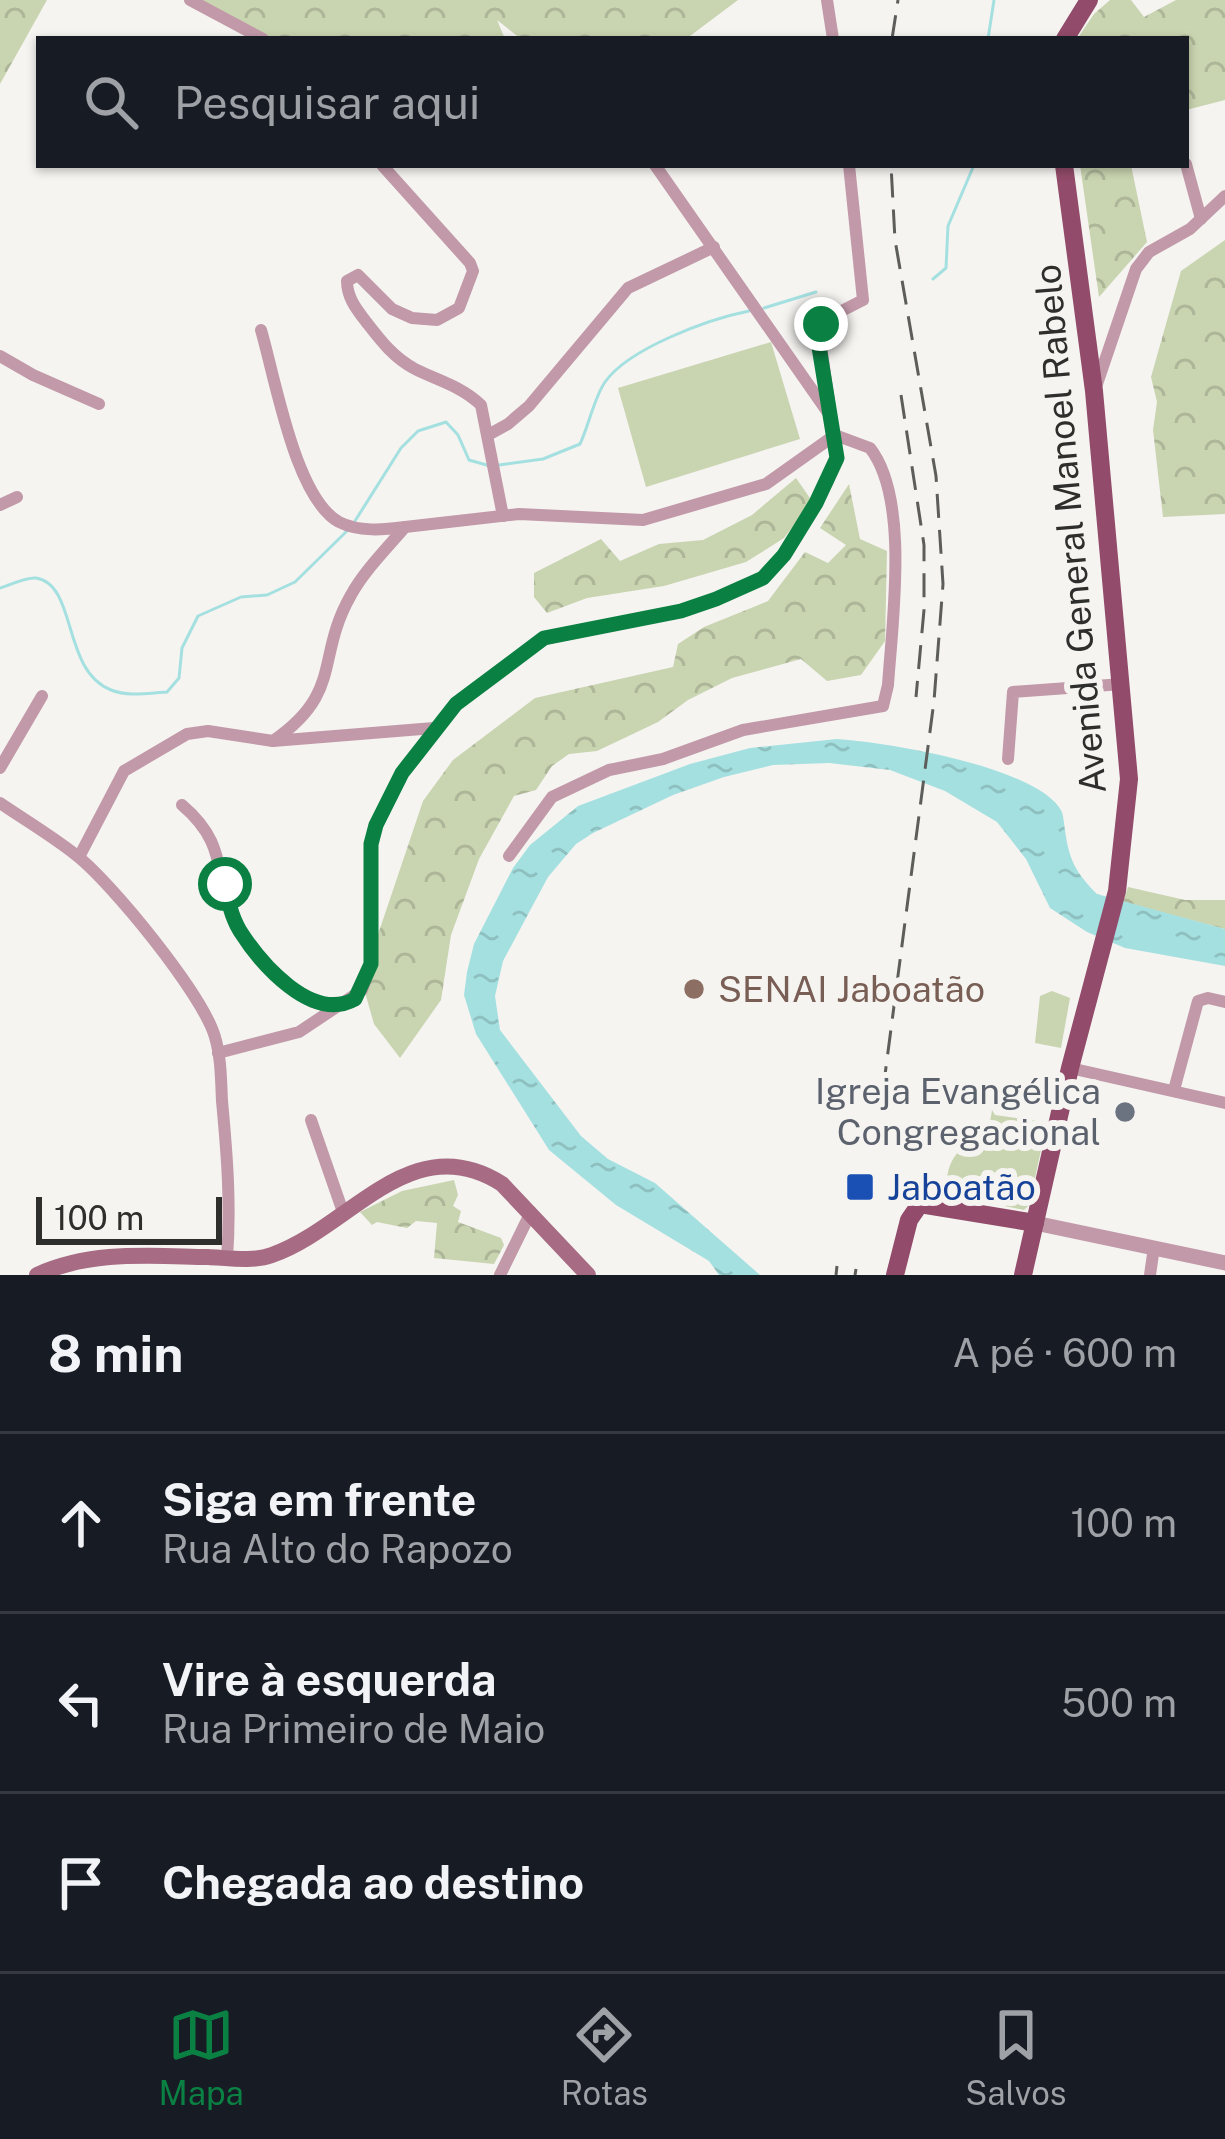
<!DOCTYPE html>
<html lang="pt">
<head>
<meta charset="utf-8">
<style>
	body { margin:0; font-family:"Public Sans",sans-serif; background:#20242c; color:#f1f3f6 }
	.scale { position:absolute; left:36px; bottom:30px; width:186px; box-sizing:border-box; padding-left:12px; border:6px solid #2e2e2d; border-top:0; font-size:33px; line-height:42px; white-space:nowrap; color:#2e2e2d; -webkit-text-stroke:9px #f5f4f1; paint-order:stroke }
	.stop { position:absolute; width:36px; height:36px; margin:-27px; border:9px solid #0b8043; border-radius:50%; background:#fff }
	.stop.end { background:#0b8043; border-color:#fff; box-shadow:0 3px 12px #0008 }
	.list { margin:0; padding:0; list-style:none }
	h2 { display:flex; justify-content:space-between; align-items:center; height:156px; margin:0; padding:0 48px; font-size:51px }
	h2 small { font-size:39px; font-weight:400; color:#9ea1a6 }
	.list li { display:grid; grid-template-columns:78px 1fr auto; gap:36px; align-items:center; box-sizing:border-box; height:180px; padding:0 48px; border-top:3px solid #363941 }
	.list b { display:block; font-size:45px; white-space:nowrap }
	.list p { margin:0; font-size:39px; white-space:nowrap; color:#9ea1a6 }
	.list em { font-size:39px; font-style:normal; color:#9ea1a6 }
	.icon { flex:none; width:66px; height:66px; fill:none; stroke:currentColor; stroke-width:2; stroke-linecap:round; stroke-linejoin:round }
	.map { position:relative; flex:none; width:1225px; height:1275px; overflow:hidden }
	.search { position:absolute; background:#171b24; box-shadow:0 3px 9px #0004; left:36px; right:36px; top:36px; height:132px; display:flex; align-items:center; gap:30px; box-sizing:border-box; padding:0 42px; border-radius:0px; color:#9ea1a6; font-size:45px }
	.sheet { height:696px; background:#171b24 }
	nav { display:flex; justify-content:space-around; align-items:center; box-sizing:border-box; height:168px; border-top:3px solid #363941; background:#171b24; font-size:33px; color:#9ea1a6 }
	nav a { display:grid; justify-items:center; gap:6px }
	nav .on { color:#0b8043 }
	.map>svg:first-child { display:block }
	.forest { fill:url(#forest-crowns) }
	.green { fill:#c9d4b0 }
	.water { fill:url(#water-ripples) }
	.lines { fill:none; stroke-linecap:round; stroke-linejoin:round }
	.stream { stroke:#a5e0e0; stroke-width:3 }
	.minor { stroke:#c299a9; stroke-width:12 }
	.tertiary { stroke:#c299a9; stroke-width:15 }
	.secondary { stroke:#a76c84; stroke-width:16 }
	.primary { stroke:#924b6a; stroke-width:18 }
	.rail { stroke:#5d5d5b; stroke-width:3; stroke-dasharray:24 12; stroke-linecap:butt }
	.route { stroke:#0b8043; stroke-width:15 }
	.education-dot { fill:#8d6e63; stroke:#f5f4f1; stroke-width:4.5 }
	.worship-dot { fill:#6b7280; stroke:#f5f4f1; stroke-width:4.5 }
	.transit-dot { fill:#1a4fb4; stroke:#f5f4f1; stroke-width:4.5 }
	.labels { text-anchor:middle; dominant-baseline:central; stroke-width:12; stroke-linejoin:round; paint-order:stroke }
	.street-label { font-size:36px; fill:#2e2e2d; stroke:#f5f4f1 }
	.education-label { font-size:36px; fill:#785e54; stroke:#f5f4f1; text-anchor:start }
	.worship-label { font-size:36px; fill:#5b616d; stroke:#f5f4f1; text-anchor:end }
	.transit-label { font-size:36px; fill:#164399; stroke:#f5f4f1; text-anchor:start }
</style>
</head>
<body>
<div class="map">
<svg width="1225" height="1275" viewBox="0 0 1225 1275">
	<defs>
		<pattern id="forest-crowns" width="20" height="18" patternUnits="userSpaceOnUse" patternTransform="scale(3)"><rect width="20" height="18" fill="#c9d4b0"/><path d="M2 6a3 3 0 1 1 6 0M12 15a3 3 0 1 1 6 0" fill="none" stroke="#adb698"/></pattern>
		<pattern id="water-ripples" width="26" height="14" patternUnits="userSpaceOnUse" patternTransform="scale(3)"><rect width="26" height="14" fill="#a5e0e0"/><path d="M2 4q2-2 4 0t4 0M15 11q2-2 4 0t4 0" fill="none" stroke="#8ec0c0"/></pattern>
	</defs>
	<rect width="100%" height="100%" fill="#f5f4f1"/>
	<!-- forest -->
	<g class="forest">
		<polygon points="0,0 47,0 0,84"/>
		<polygon points="191,0 738,0 686,39 521,39 497,20 505,39 258,39"/>
		<polygon points="1110,0 1131,0 1144,17 1176,0 1225,0 1225,100 1186,110 1186,39 1077,39 1094,14"/>
		<polygon points="1080,165 1131,165 1147,242 1099,297"/>
		<polygon points="1225,240 1225,514 1163,517 1153,430 1157,402 1151,377 1181,271"/>
		<polygon points="796,478 812,501 784,538 746,562 664,586 587,598 547,613 534,597 534,573 601,539 620,561 659,544 703,540 752,515"/>
		<polygon points="849,484 860,539 887,551 885,641 861,675 827,681 801,659 732,678 688,700 658,722 597,751 569,754 552,766 536,790 514,796 479,859 451,935 441,1000 400,1058 374,1024 362,982 423,801 453,760 535,698 673,667 678,644 704,627 768,601 805,552 828,563 846,545 820,528"/>
		<polygon points="1128,887 1185,900 1225,900 1225,929 1123,902"/>
		<polygon points="454,1180 458,1195 453,1206 461,1211 458,1222 501,1238 504,1245 494,1264 434,1258 437,1223 416,1221 407,1228 377,1222 372,1225 360,1212 402,1191"/>
	</g>
	<!-- green -->
	<g class="green">
		<polygon points="771,342 800,439 646,487 618,388"/>
		<polygon points="1052,991 1070,998 1061,1048 1035,1043 1040,996"/>
		<path d="M992,1110L995,1115L1037,1121L1045,1132L1029,1205L1024,1210L956,1196L947,1184C947,1158 960,1152 973,1133L988,1135Z"/>
	</g>
	<!-- water -->
	<path class="water" d="M837,739C885,742 1040,767 1062,812C1063,814 1065,829 1065,830C1069,860 1076,873 1097,894L1225,929V966L1125,948L1087,932L1050,908L1026,859L997,822L945,791L890,770L829,763L773,765L724,777L673,795L593,833L576,844L548,877L503,961L495,996L500,1030L581,1136L608,1159L655,1183L760,1275H719L709,1261L616,1205L549,1150L476,1034L464,995L467,972L474,944L513,868L530,845L578,806L690,764L750,748Z"/>
	<g class="lines">
		<!-- stream -->
		<g class="stream">
			<polyline points="988,39 994,0"/>
			<polyline points="933,279 946,268 948,226 974,165"/>
			<polyline points="764,308 816,292"/>
			<path d="M499,465L543,459L580,444C589,425 594,398 605,382C629,348 709,319 749,311"/>
			<polyline points="355,521 401,448 418,431 446,422 458,435 469,460 490,466"/>
			<path d="M0,588C11,585 25,577 36,578C78,585 61,670 111,690C129,697 148,693 167,692L179,678L182,648L198,616L241,597L267,595L295,582L349,529"/>
		</g>
		<!-- minor -->
		<g class="minor">
			<polyline points="190,0 263,39"/>
			<polyline points="827,0 833,39"/>
			<polyline points="1186,164 1201,219"/>
			<path d="M382,165L470,263L473,271L459,308L437,320L412,318L392,309L358,275L347,281C347,298 357,310 367,323C381,341 394,358 415,369C439,381 461,386 481,405L503,516"/>
			<polyline points="655,165 829,414"/>
			<path d="M261,330C275,377 295,498 339,522C359,532 383,530 405,527"/>
			<polyline points="0,356 33,375 99,404"/>
			<polyline points="1097,384 1136,269 1149,252 1190,229 1225,196"/>
			<polyline points="488,435 508,424 529,406 628,288 714,247"/>
			<polyline points="0,505 17,497"/>
			<path d="M273,741C344,692 315,658 351,595C364,571 387,548 405,527L519,514L643,520L766,484L835,435L870,448C910,499 892,623 888,685L883,706L743,730L663,759L609,770L552,797L509,856"/>
			<polyline points="1008,759 1013,692 1123,684"/>
			<polyline points="0,768 42,696"/>
			<path d="M0,803C25,820 52,836 76,855C112,883 203,995 215,1037C221,1057 221,1080 222,1101C227,1154 231,1205 227,1258"/>
			<path d="M182,805C229,845 213,874 235,922C246,946 289,991 313,1002C323,1006 331,1005 341,1004"/>
			<polyline points="79,857 124,771 187,734 208,731 273,741 434,728"/>
			<polyline points="218,1053 299,1032 362,990 371,964 371,845 376,825 402,773 456,703 544,639 681,611 716,599 763,578 784,555 827,483 837,458 819,332 826,319 863,300 849,165"/>
			<polyline points="1070,1068 1225,1103"/>
			<polyline points="1174,1090 1198,1001 1208,998 1225,1002"/>
			<polyline points="311,1120 343,1212"/>
			<polyline points="500,1275 531,1212"/>
			<polyline points="1150,1275 1154,1247"/>
		</g>
		<!-- tertiary -->
		<polyline class="tertiary" points="1035,1223 1225,1263"/>
		<!-- secondary -->
		<path class="secondary" d="M37,1275C92,1250 150,1256 208,1257C229,1258 253,1262 272,1255C350,1228 411,1126 502,1184L588,1275"/>
		<!-- primary -->
		<g class="primary">
			<polyline points="1065,39 1089,0"/>
			<polyline points="895,1275 909,1220 920,1204 1035,1223"/>
			<polyline points="1023,1275 1070,1068 1117,891 1129,779 1094,391 1064,165"/>
		</g>
		<!-- rail -->
		<g class="rail">
			<polyline points="892,39 898,0"/>
			<polyline points="901,395 924,545 924,610 916,697"/>
			<polyline points="883,1090 934,701 943,584 936,476 895,240 891,165"/>
			<polyline points="836,1275 837,1266"/>
			<polyline points="855,1275 856,1269"/>
		</g>
	</g>
	<g class="lines">
		<!-- route -->
		<path class="route" d="M225,884C228,900 231,916 240,931C261,964 312,1023 355,999L371,964V844L376,825L402,773L456,704L544,638L681,611L716,599L763,578L784,555L816,503L837,458L819,347L821,324"/>
	</g>
	<!-- markers -->
	<circle class="education-dot" cx="694" cy="989" r="12"/>
	<circle class="worship-dot" cx="1125" cy="1112" r="12"/>
	<rect class="transit-dot" x="845" y="1172" width="30" height="30" rx="6"/>
	<g class="labels">
		<!-- street labels -->
		<g class="street-label">
			<text transform="translate(1070 529) rotate(-95)">Avenida General Manoel Rabelo</text>
		</g>
		<!-- education labels -->
		<g class="education-label">
			<text x="718" y="989">SENAI Jaboatão</text>
		</g>
		<!-- worship labels -->
		<g class="worship-label">
			<text x="1101" y="1091">Igreja Evangélica<tspan x="1101" dy="41">Congregacional</tspan></text>
		</g>
		<!-- transit labels -->
		<g class="transit-label">
			<text x="887" y="1187">Jaboatão</text>
		</g>
	</g>
</svg>
<div class="scale">100 m</div>
<div class="stop" style="left:225px;top:884px"></div>
<div class="stop end" style="left:821px;top:324px"></div>
<div class="search"><svg class="icon" aria-label="search" viewBox="0 0 24 24"><circle cx="10" cy="10" r="6"/><path d="M15 15l6 6"/></svg>Pesquisar aqui</div>
</div>
<section class="sheet">
<h2>8 min<small>A pé · 600 m</small></h2>
<ul class="list">
<li><svg class="icon" aria-label="ahead" viewBox="0 0 24 24"><path d="M12 20V5M6 11l6-6 6 6"/></svg><div><b>Siga em frente</b><p>Rua Alto do Rapozo</p></div><em>100 m</em></li>
<li><svg class="icon" aria-label="left" viewBox="0 0 24 24"><path d="M17 20v-9H6M10 6l-5 5 5 5"/></svg><div><b>Vire à esquerda</b><p>Rua Primeiro de Maio</p></div><em>500 m</em></li>
<li><svg class="icon" aria-label="arrive" viewBox="0 0 24 24"><path d="M6 21V4h12l-3 4 3 4H6"/></svg><div><b>Chegada ao destino</b></div></li>
</ul>
</section>
<nav>
<a class="on"><svg class="icon" aria-label="map" viewBox="0 0 24 24"><path d="M3 6l6-2 6 2 6-2v14l-6 2-6-2-6 2zM9 4v14M15 6v14"/></svg>Mapa</a>
<a><svg class="icon" aria-label="directions" viewBox="0 0 24 24"><path d="M12 3l9 9-9 9-9-9zM9 14v-3h6M13 9l2 2-2 2"/></svg>Rotas</a>
<a><svg class="icon" aria-label="saved" viewBox="0 0 24 24"><path d="M7 4h10v16l-5-4-5 4z"/></svg>Salvos</a>
</nav>
</body>
</html>
